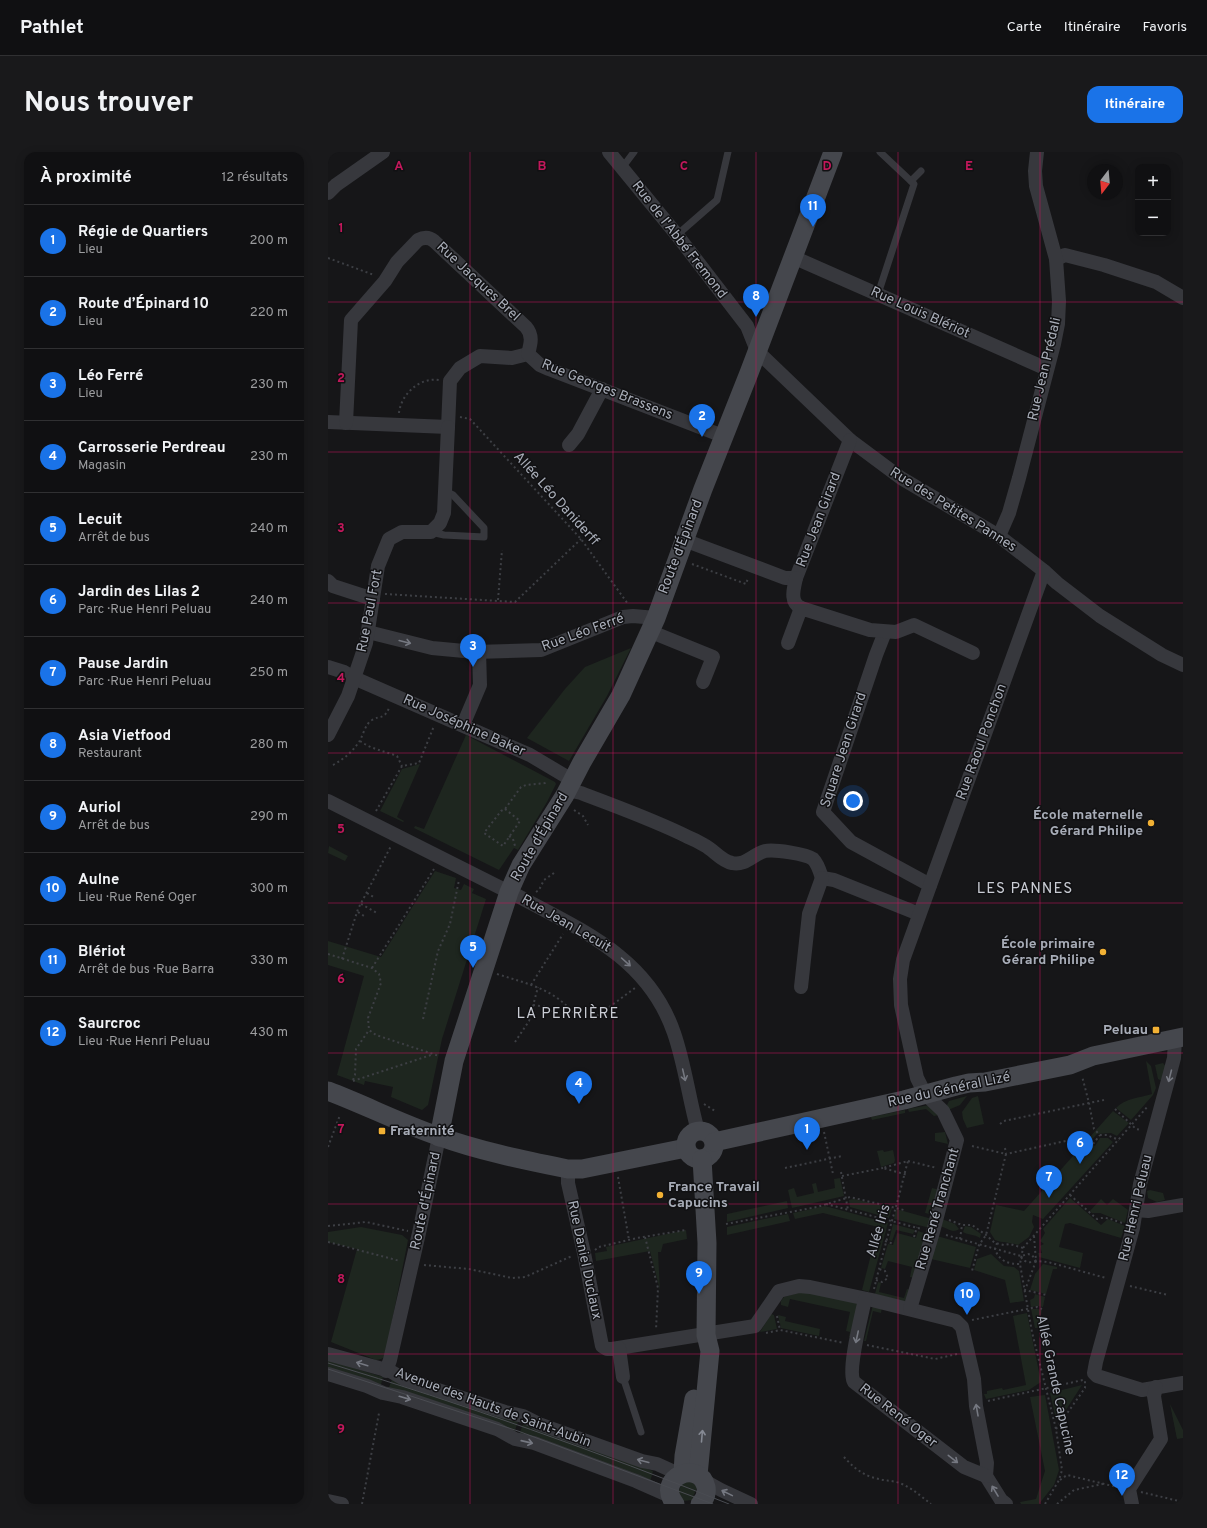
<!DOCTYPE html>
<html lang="fr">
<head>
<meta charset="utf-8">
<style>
	body { margin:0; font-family:Overpass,sans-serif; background:#19191b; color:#f1f3f6 }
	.controls { position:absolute; right:12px; top:12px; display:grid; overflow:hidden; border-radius:8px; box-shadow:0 2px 10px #0003 }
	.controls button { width:36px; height:36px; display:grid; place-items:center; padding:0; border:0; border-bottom:1px solid #303032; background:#101012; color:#f1f3f6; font:20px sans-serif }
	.compass { position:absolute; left:759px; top:12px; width:36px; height:36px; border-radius:50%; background:#101012; box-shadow:0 2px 10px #0003; rotate:196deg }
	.you { position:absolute; left:525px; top:649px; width:14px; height:14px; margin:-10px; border:3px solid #fff; border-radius:50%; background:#1a73e8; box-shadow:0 0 0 6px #1a73e833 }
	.badge { display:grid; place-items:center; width:26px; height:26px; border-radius:50%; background:#1a73e8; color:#fff; font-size:13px; font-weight:700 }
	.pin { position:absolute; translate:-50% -33px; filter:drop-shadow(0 1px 2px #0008) }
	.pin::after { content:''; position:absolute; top:21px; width:14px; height:12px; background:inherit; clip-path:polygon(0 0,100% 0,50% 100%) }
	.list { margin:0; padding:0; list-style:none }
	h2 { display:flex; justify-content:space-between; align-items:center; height:52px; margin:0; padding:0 16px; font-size:17px }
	h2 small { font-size:13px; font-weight:400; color:#9c9d9f }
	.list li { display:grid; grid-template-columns:26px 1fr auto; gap:12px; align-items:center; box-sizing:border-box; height:72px; padding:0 16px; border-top:1px solid #303032 }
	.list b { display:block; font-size:15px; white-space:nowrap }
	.list p { margin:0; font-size:13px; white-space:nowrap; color:#9c9d9f }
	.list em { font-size:13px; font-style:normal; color:#9c9d9f }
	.map { position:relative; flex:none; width:855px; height:1352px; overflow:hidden; border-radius:12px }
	header { display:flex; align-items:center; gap:24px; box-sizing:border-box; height:56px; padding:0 20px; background:#101012; border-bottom:1px solid #303032 }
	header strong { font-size:19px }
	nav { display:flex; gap:22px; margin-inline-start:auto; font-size:14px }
	.intro { display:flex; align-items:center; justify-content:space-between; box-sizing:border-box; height:96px; padding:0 24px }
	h1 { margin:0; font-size:28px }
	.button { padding:10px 18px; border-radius:12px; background:#1a73e8; color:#fff; font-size:14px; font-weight:700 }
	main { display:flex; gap:24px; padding:0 24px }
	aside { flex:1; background:#101012; border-radius:12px; box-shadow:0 2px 10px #0003 }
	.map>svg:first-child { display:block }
	.green { fill:#1e261f }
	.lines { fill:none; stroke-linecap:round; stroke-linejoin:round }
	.path { stroke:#3d3f44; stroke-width:2; stroke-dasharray:2 3; stroke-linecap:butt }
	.lane { stroke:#37383d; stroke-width:7 }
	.street { stroke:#37383d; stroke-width:14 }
	.secondary { stroke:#45474d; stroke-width:19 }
	.tram { stroke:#4a4c52; stroke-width:1 }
	.oneway { stroke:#757881 }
	.oneway2 { stroke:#858993 }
	.grid { fill:none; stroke:#c2185b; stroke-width:1; stroke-opacity:0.55 }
	.poi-dot { fill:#f2b134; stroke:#111113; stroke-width:1.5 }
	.labels { text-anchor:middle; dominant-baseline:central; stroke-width:3; stroke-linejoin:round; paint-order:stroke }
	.street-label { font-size:14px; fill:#a8adb8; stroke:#111113 }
	.poi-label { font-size:14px; font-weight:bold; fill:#a8adb8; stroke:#111113; text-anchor:end }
	.neighbourhood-label { font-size:15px; letter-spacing:1px; fill:#c9ccd4; stroke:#111113 }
	.grid-label { font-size:13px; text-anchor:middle; font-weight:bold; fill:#c2185b; stroke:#111113; stroke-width:3; stroke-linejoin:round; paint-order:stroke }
</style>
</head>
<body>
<header>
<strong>Pathlet</strong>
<nav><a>Carte</a><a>Itinéraire</a><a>Favoris</a></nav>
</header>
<div class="intro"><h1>Nous trouver</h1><a class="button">Itinéraire</a></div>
<main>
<aside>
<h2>À proximité<small>12 résultats</small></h2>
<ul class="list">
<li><span class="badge">1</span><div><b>Régie de Quartiers</b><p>Lieu</p></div><em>200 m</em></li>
<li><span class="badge">2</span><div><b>Route d’Épinard 10</b><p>Lieu</p></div><em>220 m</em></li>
<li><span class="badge">3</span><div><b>Léo Ferré</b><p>Lieu</p></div><em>230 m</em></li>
<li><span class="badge">4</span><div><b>Carrosserie Perdreau</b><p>Magasin</p></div><em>230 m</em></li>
<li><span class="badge">5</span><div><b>Lecuit</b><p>Arrêt de bus</p></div><em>240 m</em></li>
<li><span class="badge">6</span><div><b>Jardin des Lilas 2</b><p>Parc · Rue Henri Peluau</p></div><em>240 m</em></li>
<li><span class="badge">7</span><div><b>Pause Jardin</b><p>Parc · Rue Henri Peluau</p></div><em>250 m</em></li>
<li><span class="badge">8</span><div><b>Asia Vietfood</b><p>Restaurant</p></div><em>280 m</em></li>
<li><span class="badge">9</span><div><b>Auriol</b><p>Arrêt de bus</p></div><em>290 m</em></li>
<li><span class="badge">10</span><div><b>Aulne</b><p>Lieu · Rue René Oger</p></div><em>300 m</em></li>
<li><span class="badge">11</span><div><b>Blériot</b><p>Arrêt de bus · Rue Barra</p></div><em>330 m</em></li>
<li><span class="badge">12</span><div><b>Saurcroc</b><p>Lieu · Rue Henri Peluau</p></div><em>430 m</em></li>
</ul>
</aside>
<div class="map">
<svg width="855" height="1352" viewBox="0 0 855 1352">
	<rect width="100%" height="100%" fill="#161618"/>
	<!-- green -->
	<g class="green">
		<polygon points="303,496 279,544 241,609 199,586 237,537 257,515"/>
		<polygon points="138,583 227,630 228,632 219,650 190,698 186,696 171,718 86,676 87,674 96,677"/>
		<polygon points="92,612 69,665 76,669 75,670 52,659 74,617"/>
		<polygon points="1,694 20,704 17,709 0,701"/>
		<polygon points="107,719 128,726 126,736 133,738 136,732 146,737 144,741 158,747 114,887 100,953 94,958 63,945 65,935 37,929 36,933 9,923 36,824 0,813 0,789 53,805"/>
		<path d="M818,909L823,914L828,936L825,943L803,968L788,956C797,946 812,946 824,942Z"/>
		<polygon points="835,911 840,917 834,929 830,927 827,913"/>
		<polygon points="639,944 632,953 620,958 619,953 621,949"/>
		<polygon points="650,944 656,972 639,976 635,967 634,960 644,946"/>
		<polygon points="601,953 611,963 606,964 598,957 581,960 580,957"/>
		<polygon points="577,958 577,961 544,968 543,965"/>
		<path d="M785,959L801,971L789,984L783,981L769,982L762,990L767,994L772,986H780L785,990L715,1067L705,1063L704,1070L706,1075L701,1085L690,1093C682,1090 675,1091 667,1088L662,1080L668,1053L696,1059Z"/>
		<polygon points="617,980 620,992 607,989 607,981"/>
		<polygon points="555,998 556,1000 565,998 567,1008 566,1011 553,1015 549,999"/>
		<polygon points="512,1026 516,1044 464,1056 460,1038 466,1036 469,1045 486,1041 484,1032 488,1031 490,1040 507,1036 506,1027"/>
		<polygon points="604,1036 612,1038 607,1056 603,1055 602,1062 597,1061"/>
		<polygon points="822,1038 835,1041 837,1048 829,1050 820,1046 819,1039"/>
		<polygon points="742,1046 773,1073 780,1067 797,1074 793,1086 742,1071 737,1072 731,1095 755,1101 752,1116 711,1105 710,1101 714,1101 712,1094 716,1092 712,1089 717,1081 715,1077"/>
		<polygon points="526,1047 564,1056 561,1066 522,1055 521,1048"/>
		<polygon points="773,1047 779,1053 785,1047 800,1058 797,1071 772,1061 764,1061 762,1059"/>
		<polygon points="459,1049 460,1056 399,1070 399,1062"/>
		<polygon points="497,1054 560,1071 541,1140 534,1138 550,1075 495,1061 467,1067 465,1061"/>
		<polygon points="568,1057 604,1067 602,1076 566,1067"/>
		<polygon points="460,1062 462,1069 399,1083 399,1075"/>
		<path d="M614,1067L627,1072L631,1077C624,1082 620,1076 612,1074Z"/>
		<polygon points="565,1072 587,1078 585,1082 568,1078 564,1089 561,1088"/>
		<path d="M637,1074L643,1075L653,1082L652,1086C646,1082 640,1083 635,1080Z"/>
		<polygon points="33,1075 74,1083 80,1088 57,1205 53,1207 48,1208 3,1190 29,1097 0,1090 0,1080"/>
		<polygon points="358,1078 359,1087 335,1092 333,1100 330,1100 332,1138 322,1099 268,1109 267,1101 279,1099 278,1095"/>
		<polygon points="590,1079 599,1082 586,1126 582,1125 584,1115 560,1109 557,1117 553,1116 560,1092 565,1093 569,1081 588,1086"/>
		<polygon points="609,1084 648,1095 642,1116 603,1107"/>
		<polygon points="663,1102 676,1114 686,1115 691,1119 696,1149 682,1151 677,1128 646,1118 649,1107"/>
		<polygon points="715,1112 729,1115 729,1117 725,1117 718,1142 702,1138 707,1122"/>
		<polygon points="550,1130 553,1131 551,1140 576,1146 579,1137 583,1138 577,1150 547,1142"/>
		<polygon points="473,1140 528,1149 530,1155 524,1185 521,1185 522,1180 518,1179 522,1160 462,1147 460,1155 453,1153 453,1149 456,1145"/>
		<polygon points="707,1142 717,1145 715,1155 709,1154 703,1155 702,1148 706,1146"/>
		<polygon points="545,1153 554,1155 553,1161 545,1159 538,1189 536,1189"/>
		<polygon points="703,1157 709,1157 714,1158 710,1176 707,1176"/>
		<polygon points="699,1161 713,1230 701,1238 658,1247 656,1242 659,1242 659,1239 674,1236 675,1238 698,1233 685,1164"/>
		<polygon points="443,1162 446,1163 449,1177 432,1180"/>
		<polygon points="450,1163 458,1165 457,1169 492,1177 491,1184 453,1176"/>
		<polygon points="0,1208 55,1225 52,1236 0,1219"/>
		<polygon points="64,1227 190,1270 186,1281 60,1238"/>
		<polygon points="754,1233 734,1264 728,1267 722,1241"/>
		<polygon points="717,1243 731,1318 726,1333 711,1352 693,1352 692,1350 708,1347 717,1319 702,1245"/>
		<polygon points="842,1252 855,1278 855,1286 849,1287"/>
		<polygon points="195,1272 325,1319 322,1330 191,1283"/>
		<polygon points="363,1329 369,1335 364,1348 355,1349 350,1342 354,1330"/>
	</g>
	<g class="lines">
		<!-- path -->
		<g class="path">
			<polyline points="0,106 46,123"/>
			<path d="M71,261C73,242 92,225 111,228"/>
			<polyline points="132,265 142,267 253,387 300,452"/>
			<polyline points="364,412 418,432 420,426"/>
			<polyline points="57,442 187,450 253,387"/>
			<polyline points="170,448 174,398"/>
			<path d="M32,589C43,597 56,599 69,604L74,614"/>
			<path d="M5,613C16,607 24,600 31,590C35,584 37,572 44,568C52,563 56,568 61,556"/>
			<polyline points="177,657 192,669 175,694 156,681 173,659 177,657 193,635 198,633 217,631 220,629"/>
			<polyline points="246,658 255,664 260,673"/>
			<polyline points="48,659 74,614 91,611 106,574"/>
			<polyline points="181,684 185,687 187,694"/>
			<polyline points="208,740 211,738 216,728 226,721"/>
			<polyline points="39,741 47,746"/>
			<polyline points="33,752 49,761"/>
			<polyline points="30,760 36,764"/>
			<polyline points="0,802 44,816 51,822 53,831 40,866 41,878 48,883 111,904"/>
			<polyline points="14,807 30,757 63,694"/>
			<polyline points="44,816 106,717"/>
			<path d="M169,822C200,832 227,837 248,864"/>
			<polyline points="203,833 235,782"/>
			<polyline points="205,853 220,855 225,860"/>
			<polyline points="95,867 110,799 122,772 131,728"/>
			<polyline points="265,867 307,836"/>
			<polyline points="187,890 201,869 210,835"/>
			<polyline points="25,928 27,923 28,897 41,878"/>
			<polyline points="25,929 103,903"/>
			<polyline points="776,948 761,951 766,977 772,983 779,983 791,988"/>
			<polyline points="376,952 387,959"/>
			<polyline points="787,957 808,977 813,978"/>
			<polyline points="672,972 676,969 761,951 754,924"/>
			<polyline points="496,980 505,1022"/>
			<polyline points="765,992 772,983"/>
			<polyline points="644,994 678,1002 658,1083 651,1093 644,1119"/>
			<polyline points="0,995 12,963"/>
			<polyline points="677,996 678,1002 756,985"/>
			<polyline points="580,1009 609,1016"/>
			<polyline points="457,1016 514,1004"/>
			<polyline points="513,1020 520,1058"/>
			<polyline points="514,1024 555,1016"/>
			<polyline points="290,1025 301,1088"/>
			<path d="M742,1043L769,1067C778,1064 785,1068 794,1071"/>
			<polyline points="498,1052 594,1077"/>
			<polyline points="621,1068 634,1073 644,1073 658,1083 667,1091 676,1093 682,1092 695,1096"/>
			<polyline points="398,1072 489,1055 522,1045 576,1058"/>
			<polyline points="0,1074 38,1070 80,1079"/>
			<polyline points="618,1083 693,1104 700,1102 704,1103 708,1109 720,1110 778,1126"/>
			<polyline points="706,1084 708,1109 697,1138 718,1143"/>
			<polyline points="317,1085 330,1136 328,1178"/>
			<polyline points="586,1085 589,1075"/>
			<polyline points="632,1087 634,1073"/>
			<polyline points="557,1089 566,1092"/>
			<polyline points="0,1090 72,1109"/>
			<path d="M669,1091L667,1097C671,1109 680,1112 692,1112"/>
			<polyline points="267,1098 271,1095 309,1086 358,1078"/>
			<path d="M693,1105C697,1111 702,1111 708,1109"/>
			<polyline points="96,1113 141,1117 184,1126 197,1125 244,1104"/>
			<polyline points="548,1128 554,1130 560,1126 557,1119 551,1117"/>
			<polyline points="802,1134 840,1143"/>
			<path d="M546,1137C553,1108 561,1079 569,1051C573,1037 576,1023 580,1009L555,1016L576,1022L579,1023"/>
			<polyline points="449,1164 452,1178 516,1191"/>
			<polyline points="644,1168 709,1155 714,1157"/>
			<polyline points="438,1181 452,1178"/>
			<polyline points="539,1193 607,1207 629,1202"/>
			<polyline points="660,1249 755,1228"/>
			<polyline points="728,1277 757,1236 757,1229"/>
			<path d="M516,1305C524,1314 534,1323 547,1326C556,1329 565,1328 574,1332C585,1337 594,1345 603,1352"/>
			<polyline points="732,1328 739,1323 789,1335"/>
			<polyline points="813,1340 855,1350"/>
			<polyline points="34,1352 51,1261"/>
			<polyline points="717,1352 731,1328 734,1318 728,1277 704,1180 692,1112 695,1096 820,954"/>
			<polyline points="729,1352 746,1338 775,1332"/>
		</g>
		<!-- lane -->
		<g class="lane">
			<polyline points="294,16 306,0"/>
			<polyline points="583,29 593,19"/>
			<polyline points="349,83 389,48 400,0"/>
			<polyline points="550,142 586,32 552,0"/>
			<polyline points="103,380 116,383 156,385 156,376 125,343 117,339"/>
			<polyline points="295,1225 313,1280"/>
		</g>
		<!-- street -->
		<g class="street">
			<polyline points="281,0 349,83 419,174 429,199 522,288 573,326 671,384 716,419 729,431 772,464 834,503 855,513"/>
			<polyline points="0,41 8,33 55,0"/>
			<polyline points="465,105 719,217"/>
			<polyline points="728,107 737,103 776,113 828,130 855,146"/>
			<polyline points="0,270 120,275 122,229 132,216 152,204 184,206 200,202 212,213 221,217 395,284"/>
			<path d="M18,271L23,168L57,129L69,110L90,88C96,85 101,85 106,89L198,175C205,183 203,191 200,202"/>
			<polyline points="241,293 250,282 274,237"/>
			<polyline points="671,384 681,361 691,326 726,192 730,172 731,149 728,107 708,34 707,19 709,0"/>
			<polyline points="356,388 457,426 468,426 522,288"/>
			<path d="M468,426C466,436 461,450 473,456"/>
			<polyline points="0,429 5,434 45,447"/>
			<polyline points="321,479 385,505 375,530"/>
			<polyline points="40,480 104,496 147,500 213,498 295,465 305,464 328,466"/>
			<polyline points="557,480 548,503 495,660 523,690 602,733"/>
			<polyline points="460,491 473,456 542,478 568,480 586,473 645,501"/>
			<polyline points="0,515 16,520 26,526 202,603 244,628"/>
			<polyline points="135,573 152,533 151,499"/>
			<polyline points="0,583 20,544 38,491 50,414 61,387 74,380 103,380 112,371 116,361 120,275"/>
			<path d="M239,638L253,641C289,655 326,668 360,685C365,687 371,690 376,693C386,698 393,709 404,711C418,714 425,702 437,699C446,697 478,702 485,707C490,712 492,720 494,726"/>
			<path d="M0,649L175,737L188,743C253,778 320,805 346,881C357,913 361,947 370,979"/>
			<polyline points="494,726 506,728 591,762"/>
			<polyline points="473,835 481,762 494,726"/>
			<polyline points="847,886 846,906 842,921 812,1032 805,1076 768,1210 766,1221 769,1224 814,1238 855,1231"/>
			<polyline points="240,1017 240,1031 256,1101 274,1194 279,1197 284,1197 427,1174 451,1139 471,1134 482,1135 544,1148 628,1169 634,1175 646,1227 648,1254 659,1311 658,1324 673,1348 678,1352"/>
			<polyline points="808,1058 820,1059 855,1053"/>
			<path d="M537,1147C534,1162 519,1219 526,1230L636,1315L658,1324"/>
			<polyline points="582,1157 605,1080 629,988 615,959 597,942 589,926 573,853 572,827 575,808 716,419"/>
			<polyline points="291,1196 295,1225"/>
			<polyline points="0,1202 62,1219 76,1227 177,1260 195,1264 211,1272 314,1309 329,1312 351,1322"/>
			<polyline points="58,1219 62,1208 91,1081 111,985"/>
			<polyline points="0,1222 39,1234 55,1241 74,1245 169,1277 187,1287 206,1291 308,1329 342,1344"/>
			<polyline points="375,1328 393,1338 423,1352"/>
			<polyline points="0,1349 14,1352"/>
			<polyline points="804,1352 801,1337 833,1287 826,1244 828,1235"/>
		</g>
		<!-- secondary -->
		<g class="secondary">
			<path d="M0,939C37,953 72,971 110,984C151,999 196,1008 240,1017H254L358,996"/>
			<circle cx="372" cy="993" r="14"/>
			<polyline points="111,985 126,909 181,740 193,713 237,643 254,610 293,543 328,466 375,337 421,221 505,0"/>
			<polyline points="386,990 576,948 628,934 641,931 657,930 742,913 765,904 855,885"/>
			<polyline points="355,1321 356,1304 366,1247"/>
			<polyline points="370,1323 382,1199 378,1183 379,1091 374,1007"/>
			<path d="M347,1352C326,1325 372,1307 378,1335C379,1341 377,1347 372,1352"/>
		</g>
		<!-- tram -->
		<g class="tram">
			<path d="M0,1211C136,1252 270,1300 401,1352"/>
			<polyline points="0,1217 190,1279 385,1352"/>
		</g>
	</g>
	<!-- one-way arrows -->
	<defs><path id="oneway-shaft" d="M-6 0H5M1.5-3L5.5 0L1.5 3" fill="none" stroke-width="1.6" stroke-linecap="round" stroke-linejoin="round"/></defs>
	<g class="oneway">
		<use href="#oneway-shaft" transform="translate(77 490) rotate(14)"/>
		<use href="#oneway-shaft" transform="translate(298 810) rotate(42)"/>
		<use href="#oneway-shaft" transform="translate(356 923) rotate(77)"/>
		<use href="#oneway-shaft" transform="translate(842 924) rotate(104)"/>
		<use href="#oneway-shaft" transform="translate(529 1185) rotate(102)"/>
		<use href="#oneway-shaft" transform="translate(34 1212) rotate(-163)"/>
		<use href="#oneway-shaft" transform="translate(77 1246) rotate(16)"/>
		<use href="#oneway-shaft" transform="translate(649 1258) rotate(-100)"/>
		<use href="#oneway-shaft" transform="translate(199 1290) rotate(13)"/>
		<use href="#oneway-shaft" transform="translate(625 1307) rotate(38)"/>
		<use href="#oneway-shaft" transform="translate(315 1309) rotate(-165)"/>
		<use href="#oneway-shaft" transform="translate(667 1339) rotate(-121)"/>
		<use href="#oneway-shaft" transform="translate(399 1341) rotate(-154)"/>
	</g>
	<use class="oneway2" href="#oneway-shaft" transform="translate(374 1284) rotate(-85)"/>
	<!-- grid -->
	<path class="grid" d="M142,0V1352M285,0V1352M428,0V1352M570,0V1352M712,0V1352M0,150H855M0,300H855M0,451H855M0,601H855M0,751H855M0,901H855M0,1052H855M0,1202H855"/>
	<!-- markers -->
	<g class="poi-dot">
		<circle cx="823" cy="671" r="4"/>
		<circle cx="775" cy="800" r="4"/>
		<rect x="824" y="874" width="8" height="8" rx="2"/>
		<rect x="50" y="975" width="8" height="8" rx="2"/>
		<circle cx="332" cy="1043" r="4"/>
	</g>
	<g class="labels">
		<!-- street labels -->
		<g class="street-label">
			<text transform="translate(351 88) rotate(52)">Rue de l'Abbé Fremond</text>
			<text transform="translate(150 130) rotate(43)">Rue Jacques Brel</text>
			<text transform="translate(592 161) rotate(24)">Rue Louis Blériot</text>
			<text transform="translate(717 217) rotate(-77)">Rue Jean Prédali</text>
			<text transform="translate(279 238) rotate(22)">Rue Georges Brassens</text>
			<text transform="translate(228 347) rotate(48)">Allée Léo Daniderff</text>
			<text transform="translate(625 358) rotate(32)">Rue des Petites Pannes</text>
			<text transform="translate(491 368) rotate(-69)">Rue Jean Girard</text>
			<text transform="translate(353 395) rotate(-69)">Route d'Épinard</text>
			<text transform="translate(42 459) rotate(-79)">Rue Paul Fort</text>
			<text transform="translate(255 481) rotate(-20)">Rue Léo Ferré</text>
			<text transform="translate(136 574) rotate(24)">Rue Joséphine Baker</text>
			<text transform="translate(654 590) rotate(-70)">Rue Raoul Ponchon</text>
			<text transform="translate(516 598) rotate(-72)">Square Jean Girard</text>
			<text transform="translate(212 685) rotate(-60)">Route d'Épinard</text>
			<text transform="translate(238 772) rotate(30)">Rue Jean Lecuit</text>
			<text transform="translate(621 938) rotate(-12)">Rue du Général Lizé</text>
			<text transform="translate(98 1049) rotate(-78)">Route d'Épinard</text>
			<text transform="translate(808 1056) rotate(-77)">Rue Henri Peluau</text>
			<text transform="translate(610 1057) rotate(-74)">Rue René Tranchant</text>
			<text transform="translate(551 1079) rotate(-74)">Allée Iris</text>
			<text transform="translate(256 1108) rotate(78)">Rue Daniel Duclaux</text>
			<text transform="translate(727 1233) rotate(78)">Allée Grande Capucine</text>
			<text transform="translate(165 1256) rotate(20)">Avenue des Hauts de Saint-Aubin</text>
			<text transform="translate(570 1264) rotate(38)">Rue René Oger</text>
		</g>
		<!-- poi labels -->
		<g class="poi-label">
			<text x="815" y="663">École maternelle<tspan x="815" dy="16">Gérard Philipe</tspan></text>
			<text x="767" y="792">École primaire<tspan x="767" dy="16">Gérard Philipe</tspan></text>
			<text x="820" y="878">Peluau</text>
			<text x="62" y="979" text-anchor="start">Fraternité</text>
			<text x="340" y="1035" text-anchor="start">France Travail<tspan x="340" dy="16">Capucins</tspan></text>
		</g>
		<!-- neighbourhood labels -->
		<g class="neighbourhood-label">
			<text x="697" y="737">LES PANNES</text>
			<text x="240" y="862">LA PERRIÈRE</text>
		</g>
	</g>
	<g class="grid-label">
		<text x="71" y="18">A</text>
		<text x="214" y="18">B</text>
		<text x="356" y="18">C</text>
		<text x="499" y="18">D</text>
		<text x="641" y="18">E</text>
		<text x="13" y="80">1</text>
		<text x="13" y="230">2</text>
		<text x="13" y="380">3</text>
		<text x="13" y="530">4</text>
		<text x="13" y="681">5</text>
		<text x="13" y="831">6</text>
		<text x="13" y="981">7</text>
		<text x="13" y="1131">8</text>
		<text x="13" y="1281">9</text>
	</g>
</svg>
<div class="controls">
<button>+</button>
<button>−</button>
</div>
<svg class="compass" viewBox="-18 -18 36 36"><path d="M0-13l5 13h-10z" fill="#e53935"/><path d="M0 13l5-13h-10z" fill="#9c9d9f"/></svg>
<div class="you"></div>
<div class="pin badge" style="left:479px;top:998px">1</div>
<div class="pin badge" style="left:374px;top:285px">2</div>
<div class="pin badge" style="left:145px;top:515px">3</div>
<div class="pin badge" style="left:251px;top:952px">4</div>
<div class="pin badge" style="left:145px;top:816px">5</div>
<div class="pin badge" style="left:752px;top:1012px">6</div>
<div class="pin badge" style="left:721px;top:1046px">7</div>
<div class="pin badge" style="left:428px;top:165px">8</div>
<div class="pin badge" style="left:371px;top:1142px">9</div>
<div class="pin badge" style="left:639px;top:1163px">10</div>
<div class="pin badge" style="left:485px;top:75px">11</div>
<div class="pin badge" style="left:794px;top:1344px">12</div>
</div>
</main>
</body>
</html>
